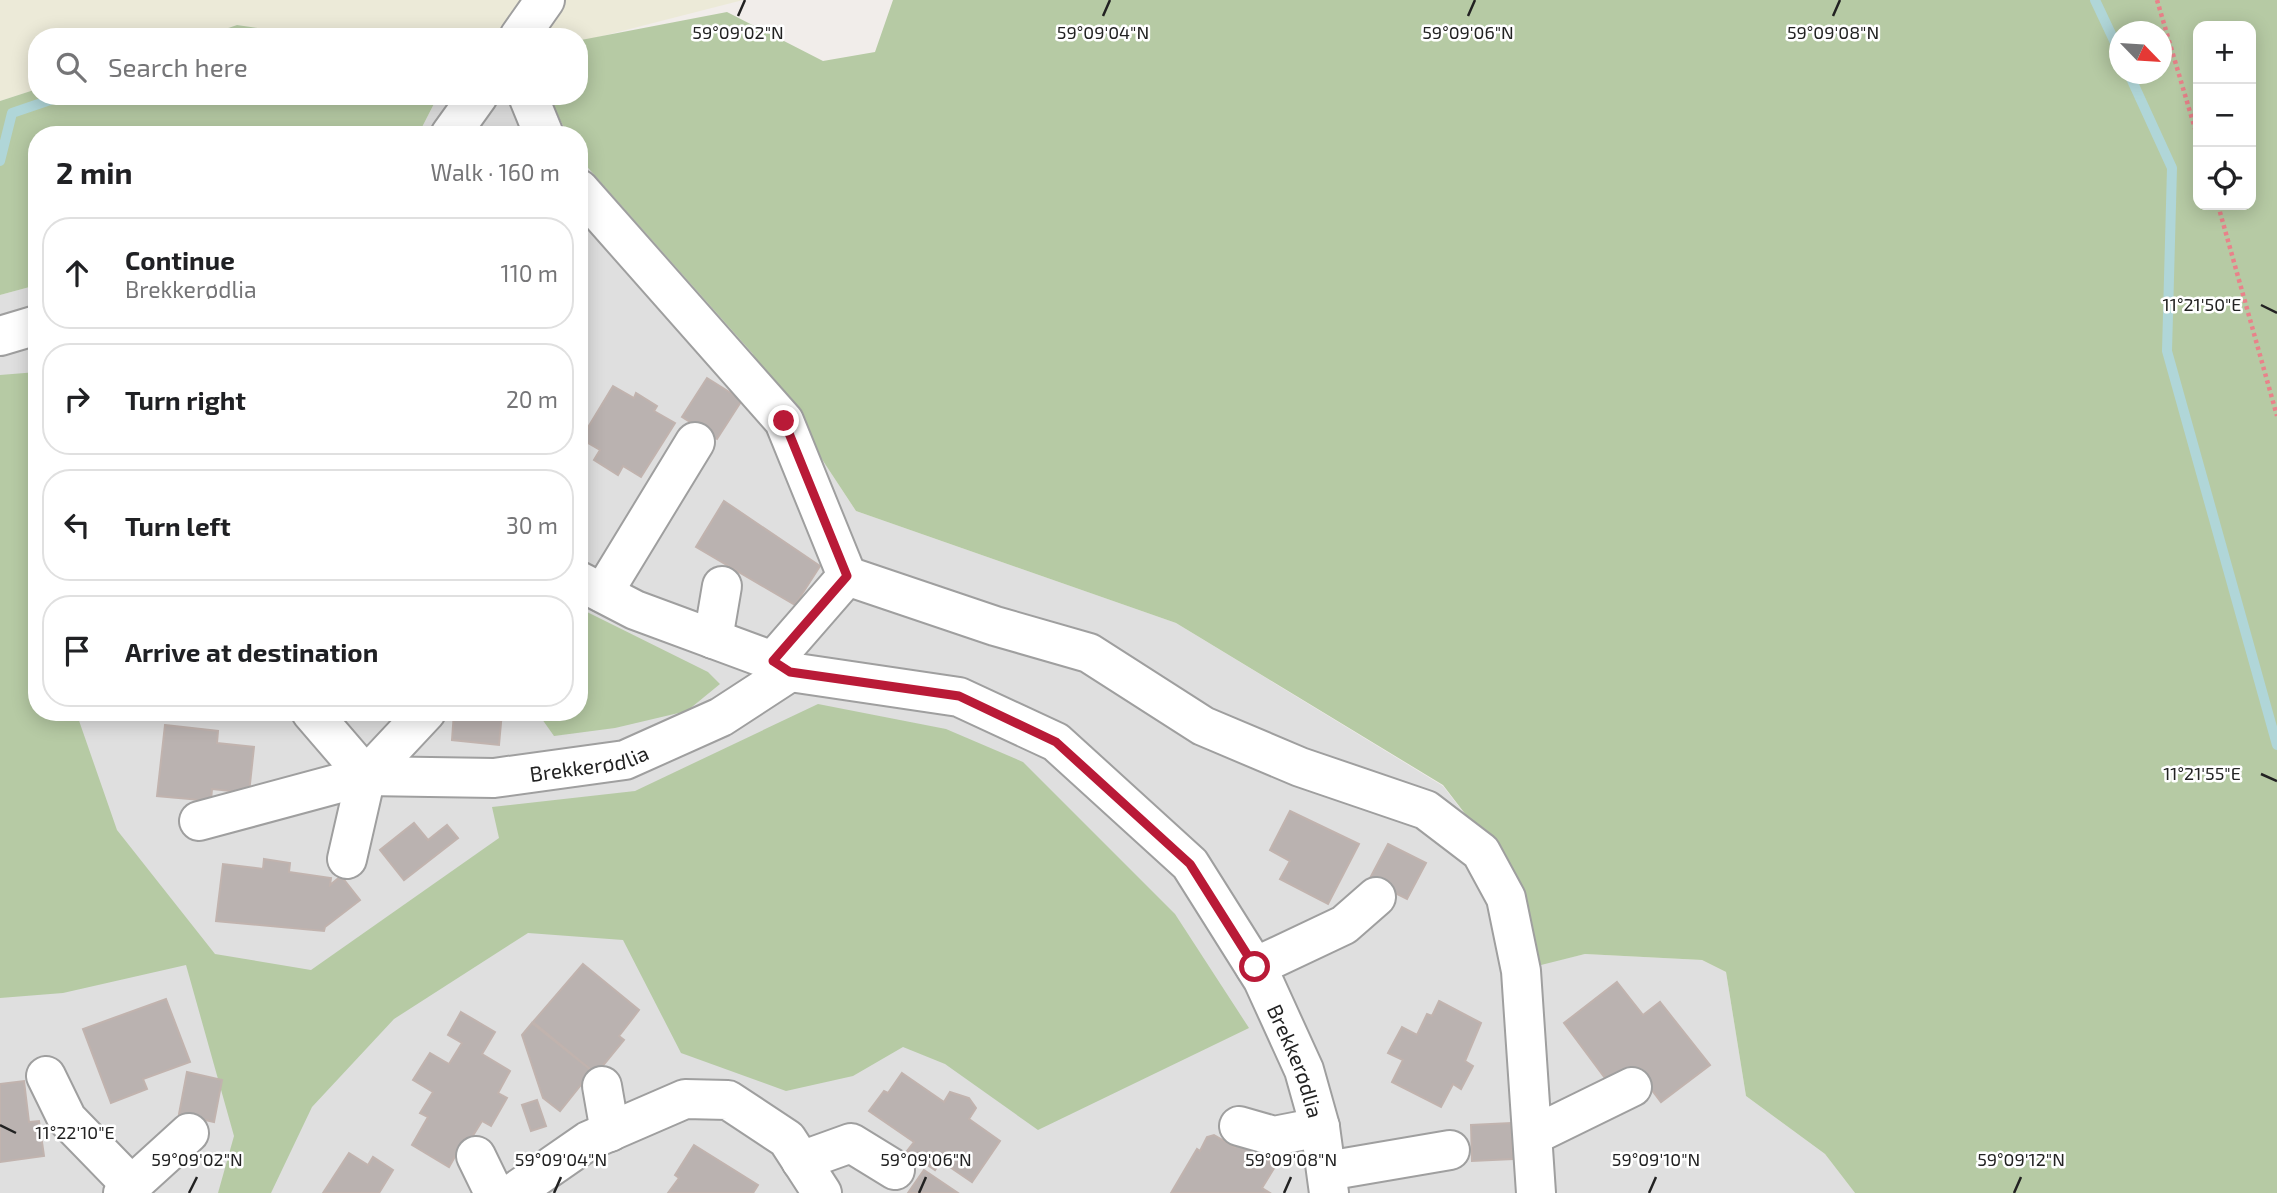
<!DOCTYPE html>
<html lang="en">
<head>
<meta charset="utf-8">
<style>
	body { margin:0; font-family:"Exo 2",sans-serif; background:#f6f6f6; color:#202124 }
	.controls { position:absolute; right:21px; top:21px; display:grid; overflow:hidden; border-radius:14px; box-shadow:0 4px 18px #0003 }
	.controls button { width:63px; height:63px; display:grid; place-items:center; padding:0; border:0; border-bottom:2px solid #e0e0e0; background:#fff; color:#202124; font:35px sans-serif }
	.compass { position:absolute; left:2109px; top:21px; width:63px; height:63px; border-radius:50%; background:#fff; box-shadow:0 4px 18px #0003; rotate:115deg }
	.stop { position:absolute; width:21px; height:21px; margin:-16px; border:5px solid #b91a37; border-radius:50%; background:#fff }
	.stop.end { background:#b91a37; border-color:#fff; box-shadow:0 2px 7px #0008 }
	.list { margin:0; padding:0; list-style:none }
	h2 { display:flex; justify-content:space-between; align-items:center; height:91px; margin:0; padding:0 28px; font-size:30px }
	h2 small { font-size:23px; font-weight:400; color:#757577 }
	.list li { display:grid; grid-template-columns:46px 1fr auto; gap:21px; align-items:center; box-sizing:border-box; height:112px; margin:0 14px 14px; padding:0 14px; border:2px solid #e0e0e0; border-radius:28px }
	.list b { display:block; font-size:26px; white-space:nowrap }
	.list p { margin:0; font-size:23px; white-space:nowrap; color:#757577 }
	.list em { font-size:23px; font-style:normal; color:#757577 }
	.icon { flex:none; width:38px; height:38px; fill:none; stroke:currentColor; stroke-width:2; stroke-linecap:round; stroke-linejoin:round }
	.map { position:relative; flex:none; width:2277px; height:1193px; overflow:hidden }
	.search { position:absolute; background:#fff; box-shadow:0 4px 18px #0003; left:28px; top:28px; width:560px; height:77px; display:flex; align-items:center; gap:18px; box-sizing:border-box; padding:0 24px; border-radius:28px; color:#757577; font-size:26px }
	.panel { position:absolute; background:#fff; box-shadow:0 4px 18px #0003; left:28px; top:126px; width:560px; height:595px; border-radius:28px }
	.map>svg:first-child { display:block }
	.residential { fill:#dfdfdf }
	.farmland { fill:#ecead8 }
	.forest { fill:#b6caa4; fill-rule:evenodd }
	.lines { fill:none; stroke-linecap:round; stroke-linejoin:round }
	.stream { stroke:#b0d6d8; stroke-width:10 }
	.building { fill:#bab2b0; stroke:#c1b3ae; stroke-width:2 }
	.minor-casing { stroke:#9f9f9f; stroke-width:42 }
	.path { stroke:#e9828a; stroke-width:4.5; stroke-dasharray:3.5 3.5; stroke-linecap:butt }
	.minor { stroke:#fff; stroke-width:38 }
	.route { stroke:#b91a37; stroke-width:9 }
	.ticks { fill:none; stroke:#222; stroke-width:2.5 }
	.labels { text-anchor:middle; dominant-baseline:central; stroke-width:5; stroke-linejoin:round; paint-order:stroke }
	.street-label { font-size:21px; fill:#222; stroke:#fff }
	.ticks-label { font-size:18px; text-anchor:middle; fill:#222; stroke:#fff; stroke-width:5; stroke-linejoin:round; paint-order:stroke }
</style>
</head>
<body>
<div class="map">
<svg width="2277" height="1193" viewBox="0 0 2277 1193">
	<rect width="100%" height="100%" fill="#f1edea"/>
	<!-- residential -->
	<g class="residential">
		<polygon points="438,96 548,96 568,135 418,135"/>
		<polygon points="579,155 752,353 856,511 1176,623 1443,786 1512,875 1537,965 1585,954 1702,960 1726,972 1746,1096 1825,1154 1855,1193 0,1193 0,295 37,285 37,712 579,712"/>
	</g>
	<!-- farmland -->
	<polygon class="farmland" points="0,0 743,0 579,42 579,37 321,37 237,25 202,37 37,37 37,89 0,101"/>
	<!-- forest -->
	<g class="forest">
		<path d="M893,0H2277V1193H1855L1825,1154L1746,1096L1726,972L1702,960L1585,954L1537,966L1512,875L1443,785L1176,623L856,511L752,353L582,161L579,135H568L548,97L579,96L581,40L727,12L823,61L875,52ZM2198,26H2251V205H2198ZM2120,32H2162V74H2120Z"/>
		<polygon points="237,25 321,37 202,37"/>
		<polygon points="37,89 37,96 438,96 418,135 348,135 333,127 322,135 37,135 37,285 0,295 0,101"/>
		<polygon points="37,372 37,712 76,712 117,830 215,954 311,970 499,838 492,807 635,791 818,704 946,729 1023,762 1175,914 1249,1028 1038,1130 945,1064 903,1047 853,1076 786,1091 681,1053 623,940 528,933 394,1019 312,1107 271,1193 218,1193 234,1136 186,965 63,993 0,998 0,375"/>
		<polygon points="579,608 708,672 720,684 687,711 615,728 554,736 537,712 579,712"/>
	</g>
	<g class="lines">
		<!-- stream -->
		<g class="stream">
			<polyline points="2095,0 2120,53"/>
			<polyline points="2129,74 2172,168 2167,351 2277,745"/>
			<polyline points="0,161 12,113 62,96"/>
		</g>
	</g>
	<!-- building -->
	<g class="building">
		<polygon points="707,378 742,400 717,439 682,417"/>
		<polygon points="613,386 634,398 636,393 657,406 654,411 675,423 641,477 623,466 618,475 594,460 600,450 581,439"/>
		<polygon points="724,501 820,566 795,605 696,547"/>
		<polygon points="454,712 502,712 499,745 452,740"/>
		<polygon points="165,725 218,731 217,743 254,747 249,793 212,789 211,801 157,796"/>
		<polygon points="1290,811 1359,844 1328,904 1280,879 1290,861 1270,850"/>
		<polygon points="414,823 428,840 447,825 458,838 404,880 380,850"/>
		<polygon points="1388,844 1426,863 1407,899 1369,880"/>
		<polygon points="264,859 290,863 289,872 331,878 330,885 341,876 360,900 325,927 324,931 216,921 223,864 263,869"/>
		<polygon points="583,964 639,1010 619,1036 624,1040 596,1074 533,1022"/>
		<polygon points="1617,982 1643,1015 1660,1002 1710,1065 1661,1102 1635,1068 1611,1086 1564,1023"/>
		<polygon points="166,999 190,1062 143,1079 147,1089 111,1103 83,1029"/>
		<polygon points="1439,1001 1481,1023 1465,1061 1473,1066 1461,1089 1453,1084 1441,1107 1392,1082 1403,1060 1388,1053 1402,1027 1417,1035 1427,1014 1432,1016"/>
		<polygon points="461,1012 495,1032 482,1054 510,1071 498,1093 507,1098 491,1126 482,1121 469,1142 465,1139 449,1167 412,1145 428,1117 420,1113 433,1092 413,1080 430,1053 449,1064 462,1043 448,1035"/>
		<polygon points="532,1023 592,1071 560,1111 543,1098 522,1035"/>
		<polygon points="187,1072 222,1080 214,1122 179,1114"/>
		<polygon points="902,1073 944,1102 950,1092 969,1098 976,1108 969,1119 1000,1141 972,1182 941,1161 935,1170 907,1151 914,1142 869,1111 884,1091 888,1093"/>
		<polygon points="24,1081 29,1122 39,1121 44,1156 0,1162 0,1084"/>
		<polygon points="537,1100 546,1126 531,1131 522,1105"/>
		<polygon points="1511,1123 1513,1159 1472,1161 1471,1125"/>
		<polygon points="1214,1135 1235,1147 1237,1142 1276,1165 1262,1188 1270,1193 1171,1193 1197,1149 1200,1151 1207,1137"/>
		<polygon points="694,1145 758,1185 753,1193 668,1193 679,1178 675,1175"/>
		<polygon points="349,1153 368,1165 373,1157 393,1170 379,1193 323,1193"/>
		<polygon points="924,1170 958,1193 908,1193"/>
	</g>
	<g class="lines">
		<!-- minor casing -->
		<g class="minor-casing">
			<g id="minor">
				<polyline points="519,37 545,0"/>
				<polyline points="528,96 544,135"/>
				<polyline points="450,135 478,96"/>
				<polyline points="579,189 784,421 847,576 773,661"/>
				<polyline points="0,336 37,325"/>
				<polyline points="847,576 995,626 1089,653 1203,726 1300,767 1426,810 1481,852 1506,898 1521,971 1536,1193"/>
				<path id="s1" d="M579,581L635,610L773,661L790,672L959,697L1056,742L1190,864L1263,980L1304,1070L1320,1127L1329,1193"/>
				<polyline points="603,593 695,442"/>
				<polyline points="713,639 722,586"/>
				<polyline points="311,712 366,776"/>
				<path id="s2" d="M199,821L366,776L494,778L625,760L721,717L790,672"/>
				<polyline points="347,859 366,776 426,712"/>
				<polyline points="1255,967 1344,925 1376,897"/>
				<polyline points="46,1076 67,1119 133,1187"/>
				<polyline points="602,1086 610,1132"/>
				<polyline points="1239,1126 1274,1136 1320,1127"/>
				<polyline points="1534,1135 1632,1087"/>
				<polyline points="476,1156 494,1193"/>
				<polyline points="801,1161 851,1143 895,1170"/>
				<polyline points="1327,1171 1450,1150"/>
				<polyline points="123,1193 189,1133"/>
				<polyline points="513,1193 588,1141 685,1099 728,1100 787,1139 822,1193"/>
			</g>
		</g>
		<!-- path -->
		<g class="path">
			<polyline points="2157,0 2198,139"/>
			<polyline points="2218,205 2277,416"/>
		</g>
		<!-- minor -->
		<use href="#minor" class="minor"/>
	</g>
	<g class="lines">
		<!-- route -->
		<polyline class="route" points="784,421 847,576 773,661 790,672 959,696 1056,742 1190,864 1255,967"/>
	</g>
	<!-- ticks -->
	<path class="ticks" d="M738,16L745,0M1103,16L1110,0M1468,16L1475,0M1833,16L1840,0M2261,305L2277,313M2261,774L2277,781M0,1125L16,1133M189,1193L197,1177M554,1193L561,1177M919,1193L926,1177M1284,1193L1291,1177M1649,1193L1656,1177M2014,1193L2021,1177"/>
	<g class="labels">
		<!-- street labels -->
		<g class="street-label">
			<text stroke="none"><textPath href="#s2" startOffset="397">Brekkerødlia</textPath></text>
			<text stroke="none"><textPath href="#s1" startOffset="914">Brekkerødlia</textPath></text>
		</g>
	</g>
	<g class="ticks-label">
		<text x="738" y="39">59°09'02"N</text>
		<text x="1103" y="39">59°09'04"N</text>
		<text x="1833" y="39">59°09'08"N</text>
		<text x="1468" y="39">59°09'06"N</text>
		<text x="2202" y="311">11°21'50"E</text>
		<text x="2202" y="780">11°21'55"E</text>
		<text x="75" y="1139">11°22'10"E</text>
		<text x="197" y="1166">59°09'02"N</text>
		<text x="561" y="1166">59°09'04"N</text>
		<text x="926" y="1166">59°09'06"N</text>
		<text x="1291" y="1166">59°09'08"N</text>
		<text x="1656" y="1166">59°09'10"N</text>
		<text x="2021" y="1166">59°09'12"N</text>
	</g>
</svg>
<div class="controls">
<button>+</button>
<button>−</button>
<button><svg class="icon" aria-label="locate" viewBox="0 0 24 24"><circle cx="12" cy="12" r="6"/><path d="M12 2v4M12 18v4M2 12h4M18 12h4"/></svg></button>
</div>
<svg class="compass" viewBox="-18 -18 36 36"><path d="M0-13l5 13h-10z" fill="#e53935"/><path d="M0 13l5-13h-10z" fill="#757577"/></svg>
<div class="stop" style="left:1255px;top:967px"></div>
<div class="stop end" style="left:784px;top:421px"></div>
<div class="search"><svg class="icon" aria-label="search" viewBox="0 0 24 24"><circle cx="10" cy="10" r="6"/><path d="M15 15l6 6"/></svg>Search here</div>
<section class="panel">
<h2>2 min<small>Walk · 160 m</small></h2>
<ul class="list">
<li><svg class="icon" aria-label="ahead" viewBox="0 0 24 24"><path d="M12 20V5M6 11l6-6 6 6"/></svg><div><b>Continue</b><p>Brekkerødlia</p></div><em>110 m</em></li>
<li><svg class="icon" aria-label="right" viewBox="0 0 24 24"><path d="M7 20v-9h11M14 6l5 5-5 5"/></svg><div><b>Turn right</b></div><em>20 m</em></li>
<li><svg class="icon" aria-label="left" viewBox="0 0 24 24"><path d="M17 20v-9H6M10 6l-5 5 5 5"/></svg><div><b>Turn left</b></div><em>30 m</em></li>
<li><svg class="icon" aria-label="arrive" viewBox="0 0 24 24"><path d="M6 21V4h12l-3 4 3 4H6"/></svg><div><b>Arrive at destination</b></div></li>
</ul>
</section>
</div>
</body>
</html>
